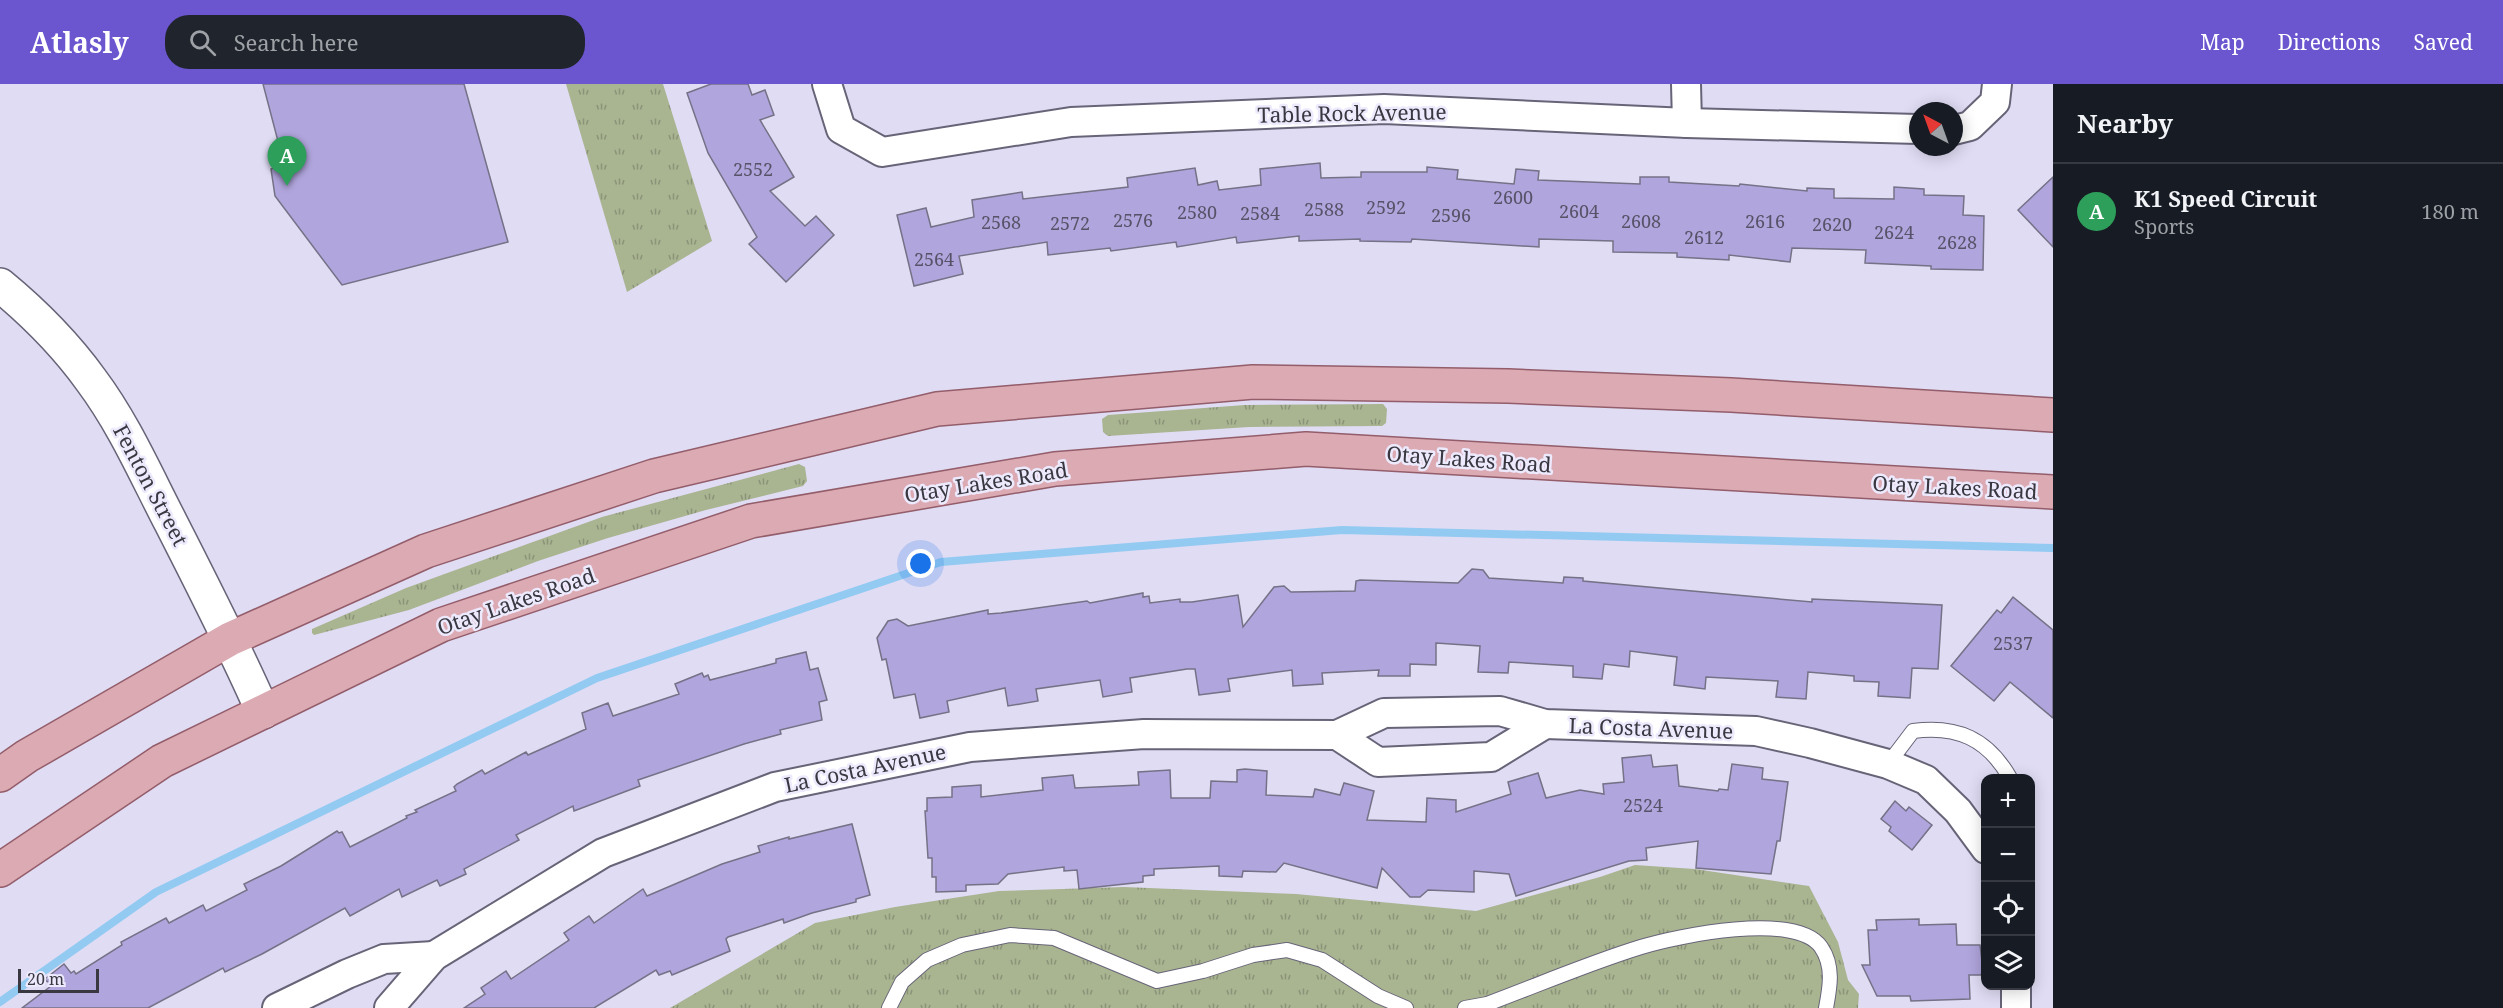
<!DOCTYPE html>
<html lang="en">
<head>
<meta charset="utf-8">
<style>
	body { margin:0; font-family:"Noto Serif",serif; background:#20242c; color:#f1f3f6 }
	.controls { position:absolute; right:18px; bottom:18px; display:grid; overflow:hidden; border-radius:12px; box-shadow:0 3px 15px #0003 }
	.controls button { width:54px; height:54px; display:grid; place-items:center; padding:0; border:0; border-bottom:2px solid #363941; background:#171b24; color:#f1f3f6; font:30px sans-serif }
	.compass { position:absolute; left:1909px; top:18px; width:54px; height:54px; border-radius:50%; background:#171b24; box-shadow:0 3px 15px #0003; rotate:319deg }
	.scale { position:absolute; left:18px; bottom:15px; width:81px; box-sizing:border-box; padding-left:6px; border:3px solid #393740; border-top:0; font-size:16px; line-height:21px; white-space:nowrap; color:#393740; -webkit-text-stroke:4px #edeafd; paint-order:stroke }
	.you { position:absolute; left:921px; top:480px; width:21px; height:21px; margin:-15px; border:4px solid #fff; border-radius:50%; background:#1a73e8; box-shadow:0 0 0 9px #1a73e833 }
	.badge { display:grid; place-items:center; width:39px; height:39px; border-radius:50%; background:#6b56d0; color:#fff; font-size:20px; font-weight:700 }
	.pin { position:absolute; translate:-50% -50px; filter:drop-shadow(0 2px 3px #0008) }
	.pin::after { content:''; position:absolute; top:32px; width:21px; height:18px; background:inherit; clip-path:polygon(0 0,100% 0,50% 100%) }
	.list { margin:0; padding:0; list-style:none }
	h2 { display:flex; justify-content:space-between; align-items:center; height:78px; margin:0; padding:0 24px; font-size:26px }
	h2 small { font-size:20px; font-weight:400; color:#9ea1a6 }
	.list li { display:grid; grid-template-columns:39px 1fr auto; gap:18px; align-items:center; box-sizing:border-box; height:96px; padding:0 24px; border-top:2px solid #363941 }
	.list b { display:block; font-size:22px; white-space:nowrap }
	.list p { margin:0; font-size:20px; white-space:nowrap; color:#9ea1a6 }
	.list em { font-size:20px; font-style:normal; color:#9ea1a6 }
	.icon { flex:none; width:33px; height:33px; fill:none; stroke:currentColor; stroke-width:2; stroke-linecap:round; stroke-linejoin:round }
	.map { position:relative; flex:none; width:2053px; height:924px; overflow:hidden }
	header { display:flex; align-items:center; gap:36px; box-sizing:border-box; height:84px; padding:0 30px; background:#6b56d0; color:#fff }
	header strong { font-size:28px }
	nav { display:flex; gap:33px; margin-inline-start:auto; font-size:21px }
	.search { width:420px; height:54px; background:#20242c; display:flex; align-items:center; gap:15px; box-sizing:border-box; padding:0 21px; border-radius:24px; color:#9ea1a6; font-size:22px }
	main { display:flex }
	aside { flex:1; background:#171b24 }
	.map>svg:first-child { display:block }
	.grass { fill:url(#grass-tufts) }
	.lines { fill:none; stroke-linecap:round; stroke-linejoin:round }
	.stream { stroke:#93caf1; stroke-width:8 }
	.building { fill:#b0a5dc; stroke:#757186; stroke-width:1.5 }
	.service-casing { stroke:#676478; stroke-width:16 }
	.minor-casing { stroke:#676478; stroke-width:32 }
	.tertiary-casing { stroke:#676478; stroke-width:36 }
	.primary-casing { stroke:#935d6a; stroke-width:36 }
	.service { stroke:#fff; stroke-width:14 }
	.minor { stroke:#fff; stroke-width:28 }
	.tertiary { stroke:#fff; stroke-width:33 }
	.primary { stroke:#dbaab3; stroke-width:33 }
	.labels { text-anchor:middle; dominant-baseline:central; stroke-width:5; stroke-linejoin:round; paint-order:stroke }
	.number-label { font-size:18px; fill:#575267 }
	.street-label { font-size:21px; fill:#393740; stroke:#edeafd }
</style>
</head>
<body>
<header>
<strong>Atlasly</strong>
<div class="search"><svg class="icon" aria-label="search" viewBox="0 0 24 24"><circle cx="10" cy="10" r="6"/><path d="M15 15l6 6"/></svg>Search here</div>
<nav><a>Map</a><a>Directions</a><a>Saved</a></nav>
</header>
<main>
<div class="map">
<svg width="2053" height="924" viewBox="0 0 2053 924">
	<defs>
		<pattern id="grass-tufts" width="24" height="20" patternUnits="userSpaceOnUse" patternTransform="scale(1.5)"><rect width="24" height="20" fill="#a9b491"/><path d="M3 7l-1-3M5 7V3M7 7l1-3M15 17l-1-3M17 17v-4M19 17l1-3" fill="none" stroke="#8b9378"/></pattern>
	</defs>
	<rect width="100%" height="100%" fill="#e0dcf4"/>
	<!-- grass -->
	<g class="grass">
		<polygon points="566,0 663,0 712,157 627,208"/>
		<polygon points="1383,320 1387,325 1386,339 1382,342 1249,343 1108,352 1103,348 1102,335 1108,331 1245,321"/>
		<polygon points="799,380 805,383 807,397 803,402 706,426 608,454 538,477 409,526 314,551 312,549 312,545 406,504 602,433"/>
		<polygon points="1635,781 1695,785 1809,802 1838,858 1848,896 1859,910 1858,924 670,924 815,839 895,823 999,807 1124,803 1296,810 1476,827 1600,793"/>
	</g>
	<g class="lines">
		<!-- stream -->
		<polyline class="stream" points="0,918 156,808 597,594 941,478 1342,446 2053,464"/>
	</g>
	<!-- building -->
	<g class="building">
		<polygon points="263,0 464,0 508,158 342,201 275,112 271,85 284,80"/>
		<polygon points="711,0 748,0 752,11 765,6 774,31 760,36 794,93 770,107 805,142 816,132 834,151 786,198 749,160 757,153 708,69 687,9"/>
		<polygon points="1320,79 1321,94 1361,93 1361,88 1427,88 1427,83 1458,86 1457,95 1514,100 1516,85 1539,87 1538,96 1640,100 1640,93 1669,93 1669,98 1739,102 1740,100 1807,107 1807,104 1834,105 1834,114 1894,115 1894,103 1924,105 1924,111 1964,112 1963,131 1984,132 1983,186 1931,185 1931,182 1865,179 1866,166 1792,164 1790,178 1729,171 1729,176 1677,173 1677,169 1613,168 1613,157 1539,155 1539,163 1412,155 1411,158 1360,157 1360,155 1299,157 1299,152 1237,159 1236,153 1177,163 1176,158 1111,167 1110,164 1048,171 1047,158 959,172 963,190 914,202 897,131 926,124 931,143 974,133 972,116 1022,108 1023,115 1128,103 1127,94 1195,84 1198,101 1217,97 1219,106 1261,101 1260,85"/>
		<polygon points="2053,93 2053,163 2018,126"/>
		<polygon points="1472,485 1483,486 1489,494 1563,499 1564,493 1583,494 1583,497 1812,518 1812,515 1942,521 1938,585 1912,584 1910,614 1878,612 1879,598 1854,597 1854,592 1808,588 1806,615 1776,613 1778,597 1706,593 1705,605 1674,601 1677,573 1630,567 1629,583 1604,580 1602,595 1573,593 1573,582 1509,578 1508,589 1478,588 1480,562 1436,559 1436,581 1410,580 1410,592 1378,592 1379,586 1322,589 1323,600 1293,602 1292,586 1228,595 1230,607 1199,611 1195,585 1187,585 1130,594 1132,608 1103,613 1100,596 1036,605 1038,617 1008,622 1005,604 947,617 949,628 920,634 915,610 894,614 886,575 882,576 877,554 888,537 897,535 908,542 988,526 988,530 1001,529 1087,517 1090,519 1143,509 1143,513 1149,512 1150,519 1180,515 1180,518 1192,518 1238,511 1243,543 1274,503 1284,502 1291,508 1355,507 1356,497 1360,496 1458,499"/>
		<polygon points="2013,513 2053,546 2053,634 2010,598 1994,617 1951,582 1997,526 2001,529"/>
		<polygon points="806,568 810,586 818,584 827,616 819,618 822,636 780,646 781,650 744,660 638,696 640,702 574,727 573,722 516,751 519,756 464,785 466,790 440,802 437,796 402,813 399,805 350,832 345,824 262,870 225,888 223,884 148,924 22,924 51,902 45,895 64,880 71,889 74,887 76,890 122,861 121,858 166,834 169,839 203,821 206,827 247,806 244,800 281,782 337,747 339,749 342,748 350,763 356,760 407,734 406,732 417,728 415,726 456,707 454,703 457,700 482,686 485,690 526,668 528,671 586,645 582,629 608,619 613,632 679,610 675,600 702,589 704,593 708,591 710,596 776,579 776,575"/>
		<polygon points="1651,671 1653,683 1677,681 1679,702 1718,707 1719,705 1728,706 1732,680 1763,684 1762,695 1788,698 1780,757 1777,757 1771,790 1696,784 1698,757 1646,764 1647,776 1629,777 1516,812 1509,790 1474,787 1474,808 1428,806 1420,813 1410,813 1382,784 1377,804 1284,779 1276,788 1243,787 1242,793 1219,792 1219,782 1154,785 1154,791 1143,792 1143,798 1079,805 1077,786 1064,787 1064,783 1008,790 998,800 966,801 966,807 936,808 936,793 932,793 932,774 928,774 925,727 927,727 927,714 952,713 952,703 981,701 981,713 1043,706 1042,694 1073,691 1075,704 1139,701 1138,688 1170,686 1171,714 1210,714 1211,697 1237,698 1237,686 1245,685 1267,687 1266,711 1313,713 1315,705 1340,711 1344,699 1374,707 1367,736 1426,738 1427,714 1456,716 1456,728 1511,710 1508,698 1538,689 1546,714 1580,706 1604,710 1603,700 1624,698 1622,674"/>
		<polygon points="1895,717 1906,727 1909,723 1932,741 1912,766 1889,747 1891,743 1881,735"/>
		<polygon points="852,740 870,811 856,815 856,818 812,829 784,839 783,835 728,853 726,855 730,867 672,891 670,887 659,891 656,886 594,924 464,924 485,910 481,904 506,887 511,895 569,856 564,849 589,832 594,839 643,805 647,812 722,780 760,768 758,762 789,753 789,755"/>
		<polygon points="1919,835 1919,841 1956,840 1957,861 1980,861 1983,886 1981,891 1969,891 1970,915 1911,917 1910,912 1877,912 1862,881 1870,881 1868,846 1877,846 1876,836"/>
	</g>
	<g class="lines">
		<!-- service casing -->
		<g class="service-casing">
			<g id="service">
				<path d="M1888,680L1913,647C1957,641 1988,655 2010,694"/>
				<polyline points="889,924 902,898 927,876 962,861 1010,851 1054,854 1157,897 1203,887 1253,871 1287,866 1322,876 1378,912 1406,924"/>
				<path d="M1465,924L1487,920C1538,901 1589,879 1641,863C1677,852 1796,827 1821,863C1834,882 1830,903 1826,924"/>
			</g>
		</g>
		<!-- minor casing -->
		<g class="minor-casing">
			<g id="minor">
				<polyline points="827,0 841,45 882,68 1071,38 1384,25 1687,39 1918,45"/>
				<polyline points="1686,0 1687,39"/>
				<polyline points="1954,46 1970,42 1995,18 1997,0"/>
				<polyline points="1337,651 1378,678 1491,673 1545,640"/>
				<polyline points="277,924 347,890 384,875 434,872"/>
				<polyline points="389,924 434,872 603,769 775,703 970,663 1144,650 1337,651 1384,629 1500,627 1545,640 1756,647 1810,659 1888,680 1926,696 1958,727 1986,765"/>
				<polyline points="2016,924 2016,902"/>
			</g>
		</g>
		<!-- tertiary casing -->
		<g class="tertiary-casing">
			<path id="tertiary" d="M0,201C34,229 65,260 91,296C124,340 146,391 171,439C203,502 235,564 263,628"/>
		</g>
		<!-- primary casing -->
		<g class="primary-casing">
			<g id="primary">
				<polyline points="0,691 27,672 230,555 426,467 654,392 937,325 1253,298 1508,302 1731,311 2053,331"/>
				<polyline points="0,786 162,677 441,541 751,437 1055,385 1306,365 2053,408"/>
			</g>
		</g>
		<!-- service -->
		<use href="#service" class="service"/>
		<!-- minor -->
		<use href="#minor" class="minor"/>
		<!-- tertiary -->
		<use href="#tertiary" class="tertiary"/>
		<!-- primary -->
		<use href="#primary" class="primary"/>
	</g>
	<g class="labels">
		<!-- number labels -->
		<g class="number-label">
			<text x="753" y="85">2552</text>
			<text x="1513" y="113">2600</text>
			<text x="1386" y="123">2592</text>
			<text x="1324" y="125">2588</text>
			<text x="1579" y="127">2604</text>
			<text x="1197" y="128">2580</text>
			<text x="1260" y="129">2584</text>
			<text x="1451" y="131">2596</text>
			<text x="1133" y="136">2576</text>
			<text x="1641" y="137">2608</text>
			<text x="1765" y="137">2616</text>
			<text x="1001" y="138">2568</text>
			<text x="1070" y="139">2572</text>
			<text x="1832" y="140">2620</text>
			<text x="1894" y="148">2624</text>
			<text x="1704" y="153">2612</text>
			<text x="1957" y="158">2628</text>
			<text x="934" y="175">2564</text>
			<text x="2013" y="559">2537</text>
			<text x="1643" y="721">2524</text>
		</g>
		<!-- street labels -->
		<g class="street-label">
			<text transform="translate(1352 29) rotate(-1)">Table Rock Avenue</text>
			<text transform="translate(1469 375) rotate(4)">Otay Lakes Road</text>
			<text transform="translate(986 398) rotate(-9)">Otay Lakes Road</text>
			<text transform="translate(151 401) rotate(62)">Fenton Street</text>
			<text transform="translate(1955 403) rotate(3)">Otay Lakes Road</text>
			<text transform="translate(516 517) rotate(-19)">Otay Lakes Road</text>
			<text transform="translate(1651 644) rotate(2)">La Costa Avenue</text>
			<text transform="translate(865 684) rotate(-12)">La Costa Avenue</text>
		</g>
	</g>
</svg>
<div class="controls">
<button>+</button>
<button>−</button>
<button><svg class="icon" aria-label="locate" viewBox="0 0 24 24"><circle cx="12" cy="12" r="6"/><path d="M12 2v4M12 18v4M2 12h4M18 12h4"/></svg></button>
<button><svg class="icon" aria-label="layers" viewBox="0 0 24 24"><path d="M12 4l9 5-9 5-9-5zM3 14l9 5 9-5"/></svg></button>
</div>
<svg class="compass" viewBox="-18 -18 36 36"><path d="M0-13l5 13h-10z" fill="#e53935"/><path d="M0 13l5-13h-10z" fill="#9ea1a6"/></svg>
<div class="scale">20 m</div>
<div class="you"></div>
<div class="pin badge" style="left:287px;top:102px;background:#2e9e5b">A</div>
</div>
<aside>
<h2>Nearby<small></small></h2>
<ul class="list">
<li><span class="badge" style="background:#2e9e5b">A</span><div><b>K1 Speed Circuit</b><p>Sports</p></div><em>180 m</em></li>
</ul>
</aside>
</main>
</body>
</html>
